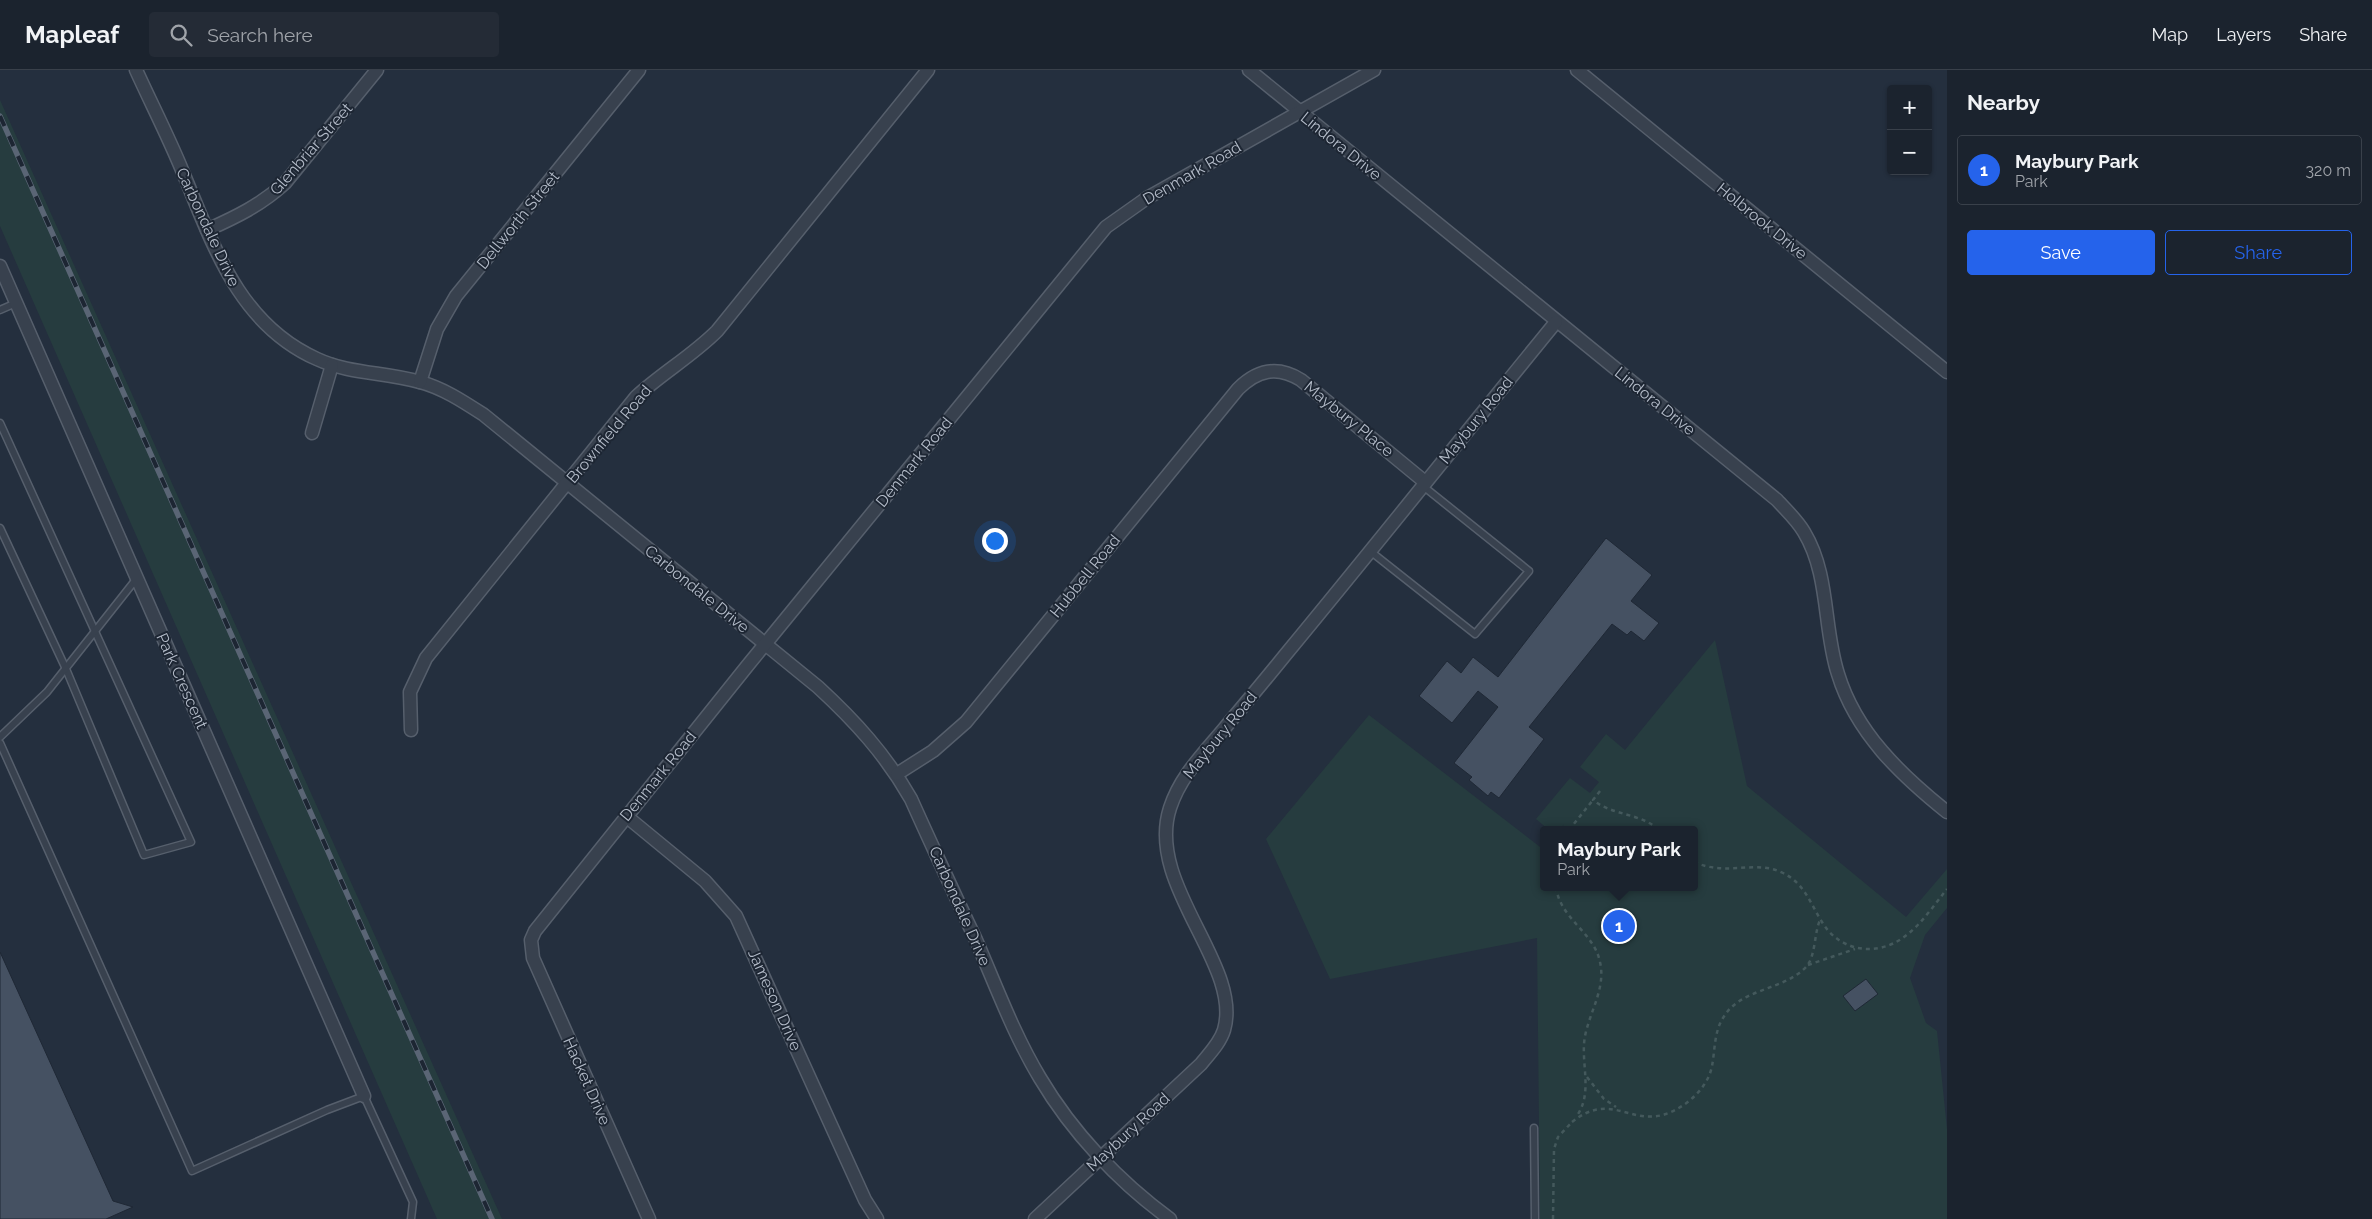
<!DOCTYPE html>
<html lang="en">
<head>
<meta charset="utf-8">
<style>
	body { margin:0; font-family:Raleway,sans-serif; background:#242b36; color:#f1f3f6 }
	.controls { position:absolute; right:15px; top:15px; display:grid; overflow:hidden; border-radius:5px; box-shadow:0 1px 4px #0004 }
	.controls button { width:45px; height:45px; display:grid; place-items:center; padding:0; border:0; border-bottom:1px solid #39404a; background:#1b232e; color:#f1f3f6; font:25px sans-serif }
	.you { position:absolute; left:994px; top:470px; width:18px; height:18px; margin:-12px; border:4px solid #fff; border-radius:50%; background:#1a73e8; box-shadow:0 0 0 8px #1a73e833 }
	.badge { display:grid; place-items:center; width:32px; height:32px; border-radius:50%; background:#2563eb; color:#fff; font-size:16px; font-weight:700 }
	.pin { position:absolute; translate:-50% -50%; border:2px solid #fff; box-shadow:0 1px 5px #0006 }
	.popup { position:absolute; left:1540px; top:756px; width:158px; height:65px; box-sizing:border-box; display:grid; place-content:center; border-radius:5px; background:#1b232e; filter:drop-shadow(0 1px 4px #0005); font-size:16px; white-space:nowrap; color:#a0a4aa }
	.popup b { font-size:19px; color:#f1f3f6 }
	.popup::after { content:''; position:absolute; left:50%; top:100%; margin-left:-10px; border:10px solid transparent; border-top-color:#1b232e }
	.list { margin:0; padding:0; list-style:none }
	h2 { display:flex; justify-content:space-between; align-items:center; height:65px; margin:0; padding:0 20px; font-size:21px }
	h2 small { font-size:16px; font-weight:400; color:#a0a4aa }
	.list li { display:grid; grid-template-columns:32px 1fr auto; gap:15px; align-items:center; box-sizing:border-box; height:70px; margin:0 10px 10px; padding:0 10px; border:1px solid #39404a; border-radius:5px }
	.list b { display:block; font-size:19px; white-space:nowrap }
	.list p { margin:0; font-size:16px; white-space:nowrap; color:#a0a4aa }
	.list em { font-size:16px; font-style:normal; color:#a0a4aa }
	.actions { display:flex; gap:10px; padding:15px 20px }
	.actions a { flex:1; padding:11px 0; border:1px solid #2563eb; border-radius:5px; text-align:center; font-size:18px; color:#2563eb }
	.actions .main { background:#2563eb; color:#fff }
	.icon { flex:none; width:28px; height:28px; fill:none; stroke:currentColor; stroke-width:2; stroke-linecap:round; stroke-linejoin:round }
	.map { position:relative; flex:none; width:1947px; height:1149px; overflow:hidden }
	header { display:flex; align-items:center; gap:30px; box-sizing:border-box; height:70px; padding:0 25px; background:#1b232e; border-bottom:1px solid #39404a }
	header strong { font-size:24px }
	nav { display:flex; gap:28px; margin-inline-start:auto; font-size:18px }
	.search { width:350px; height:45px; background:#242b36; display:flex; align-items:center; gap:12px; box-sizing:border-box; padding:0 18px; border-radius:5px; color:#a0a4aa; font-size:19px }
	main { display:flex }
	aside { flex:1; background:#1b232e }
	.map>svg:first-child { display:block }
	.green { fill:#263c3f }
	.building { fill:#455162; stroke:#1f2835 }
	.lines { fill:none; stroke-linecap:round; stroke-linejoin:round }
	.lane-casing { stroke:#565f6c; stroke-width:9 }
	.street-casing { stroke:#565f6c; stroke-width:15 }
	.path { stroke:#44595c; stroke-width:2.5; stroke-dasharray:4 4; stroke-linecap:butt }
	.lane { stroke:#38414e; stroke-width:6 }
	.street { stroke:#38414e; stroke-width:12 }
	.rail-casing { stroke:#5a6575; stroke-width:5.5 }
	.rail { stroke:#1d2633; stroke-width:4; stroke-dasharray:11; stroke-linecap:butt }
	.labels { text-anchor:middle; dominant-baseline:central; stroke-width:4; stroke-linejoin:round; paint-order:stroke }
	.street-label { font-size:16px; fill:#b4bcc9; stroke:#1d2633 }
</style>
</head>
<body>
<header>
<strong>Mapleaf</strong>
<div class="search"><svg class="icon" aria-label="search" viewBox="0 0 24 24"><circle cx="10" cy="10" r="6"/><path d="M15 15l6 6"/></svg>Search here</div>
<nav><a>Map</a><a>Layers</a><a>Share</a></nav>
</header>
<main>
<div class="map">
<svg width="1947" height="1149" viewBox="0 0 1947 1149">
	<rect width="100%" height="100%" fill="#242f3e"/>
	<!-- green -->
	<g class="green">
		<polygon points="0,30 502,1149 437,1149 0,156"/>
		<polygon points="1715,570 1747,716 1906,847 1947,799 1947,838 1925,865 1910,908 1926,953 1937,961 1947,1059 1947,1149 1540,1149 1537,868 1330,909 1266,769 1369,645 1544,780 1544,817 1694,817 1694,760 1561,760 1564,754 1560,760 1549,760 1536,749 1570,708 1590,723 1599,712 1580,697 1606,664 1625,680"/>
	</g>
	<!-- building -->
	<g class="building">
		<polygon points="1606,468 1652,505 1631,531 1659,553 1644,571 1631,561 1627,565 1612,554 1529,657 1544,669 1499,728 1491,722 1488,726 1469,710 1472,707 1454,693 1498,637 1478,621 1452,653 1419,626 1447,591 1461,603 1473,587 1498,607"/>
		<polygon points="0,882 113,1131 133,1137 106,1149 0,1149"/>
		<polygon points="1866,909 1878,924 1855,941 1843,926"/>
	</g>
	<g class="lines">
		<!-- lane casing -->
		<g class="lane-casing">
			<g id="lane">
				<polyline points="0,240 16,233"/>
				<polyline points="0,353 191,772 144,785 66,599 0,458"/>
				<polyline points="1370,481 1475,564 1529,501 1423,416"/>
				<polyline points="0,667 47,622 137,508"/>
				<polyline points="0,673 192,1101 327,1040 364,1026 413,1132 411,1149"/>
				<polyline points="1534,1058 1535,1149"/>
			</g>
		</g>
		<!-- street casing -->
		<g class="street-casing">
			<g id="street">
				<path d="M136,0C151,33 168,66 182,100C213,174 238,254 317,289C349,304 386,302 420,312C443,318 464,332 484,345L818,617C855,651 886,685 911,729C932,776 954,823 976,870C996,916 1014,965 1040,1008C1072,1062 1119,1112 1170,1149"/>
				<path d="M1249,0L1777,430C1786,440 1797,450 1804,462C1830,505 1823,558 1838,604C1856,663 1901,705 1947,742"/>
				<polyline points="1577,0 1947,302"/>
				<path d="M207,160C236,147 261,135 285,113L377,0"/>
				<polyline points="0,196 364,1026"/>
				<polyline points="420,312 437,259 456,226 639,0"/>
				<polyline points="312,363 332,295"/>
				<path d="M411,660L410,622L426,588L636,327C662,303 692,286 717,261L928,0"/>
				<path d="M897,704L933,681L966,652L1238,319C1257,300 1277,295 1301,310L1425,412"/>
				<polyline points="626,746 705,811 736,846 865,1130 877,1149"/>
				<polyline points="649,1149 533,888 531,870 535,861 748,595 1106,157 1147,128 1374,0"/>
				<path d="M1035,1149L1201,994C1209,984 1220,973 1224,960C1243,895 1145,815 1170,738C1180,707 1202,685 1223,660C1244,635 1265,610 1286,584C1377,474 1466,362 1556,252"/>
			</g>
		</g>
		<!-- path -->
		<g class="path">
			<path d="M1600,721L1593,730C1613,746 1641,743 1659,760"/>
			<polyline points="1569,760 1593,730"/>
			<path d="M1694,792C1727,807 1756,789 1783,803C1805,814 1810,833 1822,852C1840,882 1877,887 1904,867C1921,855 1934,835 1947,819"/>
			<path d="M1556,817C1560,849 1594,862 1600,892C1606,918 1590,941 1585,966C1580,993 1594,1023 1576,1047"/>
			<polyline points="1808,895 1855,879"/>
			<polyline points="1587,1007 1604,1029 1616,1037"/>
			<path d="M1572,1052C1611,1021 1630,1056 1666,1044C1686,1037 1708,1018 1712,996C1715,981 1714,962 1723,948C1740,918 1783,921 1806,897C1816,886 1814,863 1820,850"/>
			<polyline points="1553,1149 1554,1079 1558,1067 1572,1052"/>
		</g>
		<!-- lane -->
		<use href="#lane" class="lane"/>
		<!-- street -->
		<use href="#street" class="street"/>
		<!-- rail casing -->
		<g class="rail-casing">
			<polyline id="rail" points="0,46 492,1149"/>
		</g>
		<!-- rail -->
		<use href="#rail" class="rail"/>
	</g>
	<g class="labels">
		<!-- street labels -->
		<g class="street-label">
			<text transform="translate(1341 76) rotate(39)">Lindora Drive</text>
			<text transform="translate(311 79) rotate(-49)">Glenbriar Street</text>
			<text transform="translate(1192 103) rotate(-30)">Denmark Road</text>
			<text transform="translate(518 150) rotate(-51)">Dellworth Street</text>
			<text transform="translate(1762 151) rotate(39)">Holbrook Drive</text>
			<text transform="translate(208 157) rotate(65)">Carbondale Drive</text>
			<text transform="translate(1655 331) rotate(39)">Lindora Drive</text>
			<text transform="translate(1349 349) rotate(39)">Maybury Place</text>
			<text transform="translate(1476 350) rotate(-51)">Maybury Road</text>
			<text transform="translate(609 364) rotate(-50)">Brownfield Road</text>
			<text transform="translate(914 392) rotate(-51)">Denmark Road</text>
			<text transform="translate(1085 506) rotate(-51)">Hubbell Road</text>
			<text transform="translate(697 519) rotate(39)">Carbondale Drive</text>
			<text transform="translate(182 611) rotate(66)">Park Crescent</text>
			<text transform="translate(1220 665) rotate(-51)">Maybury Road</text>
			<text transform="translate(658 706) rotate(-51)">Denmark Road</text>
			<text transform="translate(960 836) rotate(66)">Carbondale Drive</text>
			<text transform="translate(775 930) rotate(66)">Jameson Drive</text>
			<text transform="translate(587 1011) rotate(66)">Hacket Drive</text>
			<text transform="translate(1128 1062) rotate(-43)">Maybury Road</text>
		</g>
	</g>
</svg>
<div class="controls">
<button>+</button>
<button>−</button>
</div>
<div class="you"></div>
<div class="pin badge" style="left:1619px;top:856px">1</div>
<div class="popup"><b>Maybury Park</b>Park</div>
</div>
<aside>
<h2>Nearby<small></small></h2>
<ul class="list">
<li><span class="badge">1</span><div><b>Maybury Park</b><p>Park</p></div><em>320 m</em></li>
</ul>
<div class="actions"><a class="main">Save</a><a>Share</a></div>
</aside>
</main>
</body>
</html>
